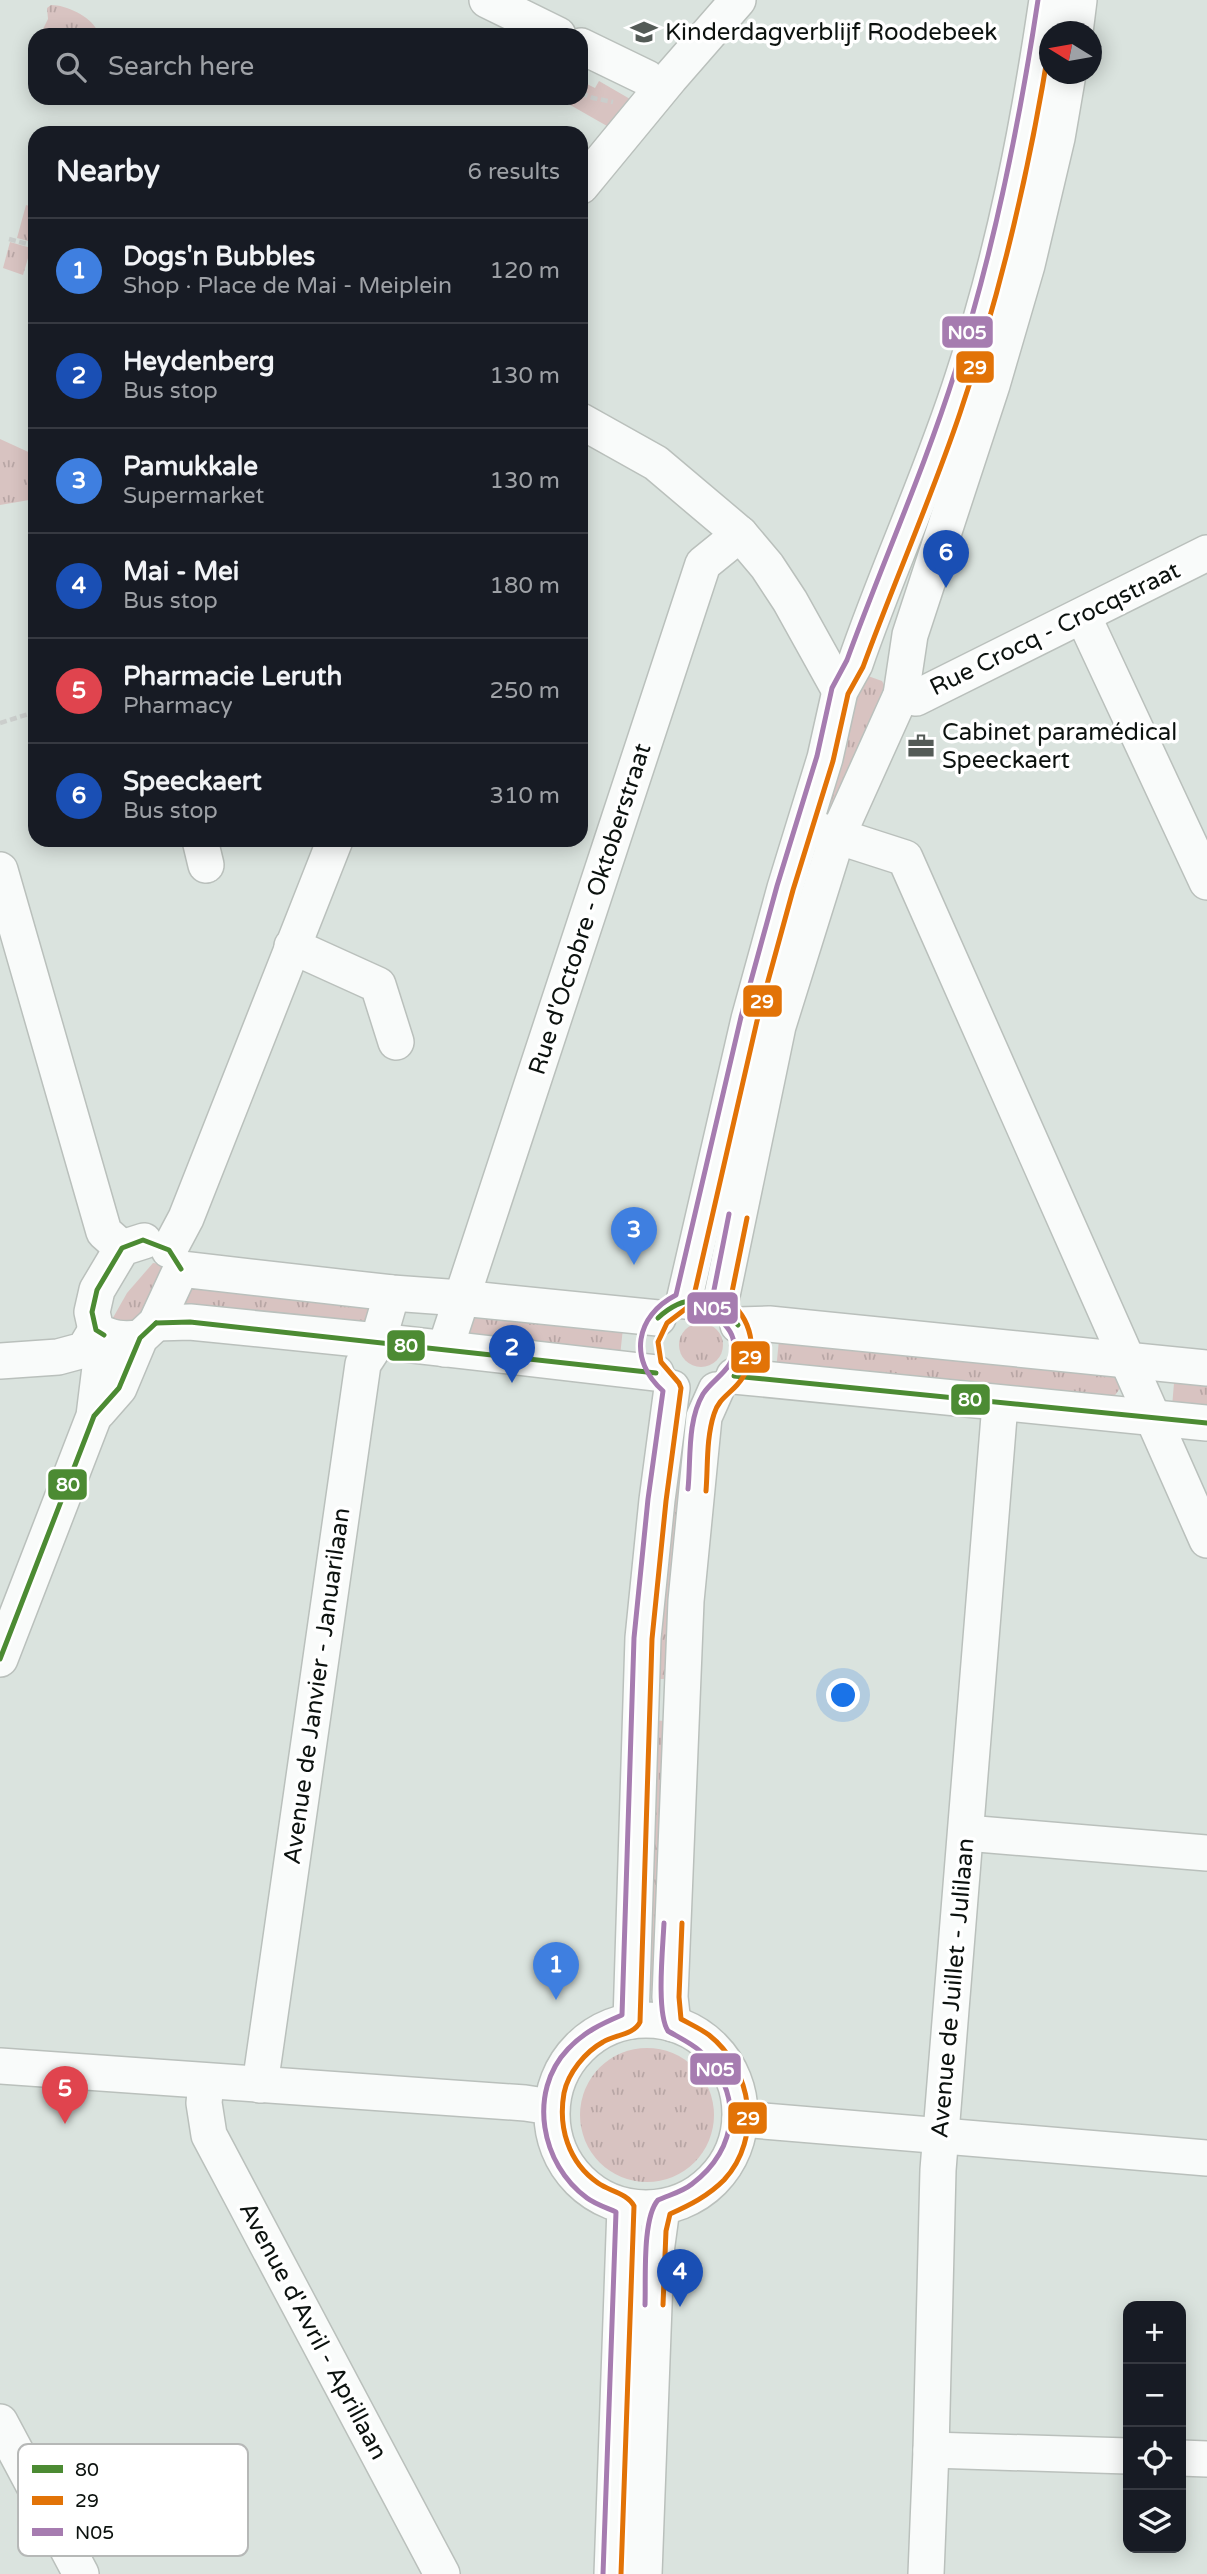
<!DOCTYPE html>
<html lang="en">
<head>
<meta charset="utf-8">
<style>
	body { margin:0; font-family:"Varela Round",sans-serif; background:#20242c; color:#f1f3f6 }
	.controls { position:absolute; right:21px; bottom:21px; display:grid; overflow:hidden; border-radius:14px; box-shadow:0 4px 18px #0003 }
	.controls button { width:63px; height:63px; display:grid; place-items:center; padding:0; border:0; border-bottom:2px solid #363941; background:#171b24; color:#f1f3f6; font:35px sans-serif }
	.compass { position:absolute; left:1039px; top:21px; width:63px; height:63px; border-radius:50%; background:#171b24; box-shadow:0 4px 18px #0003; rotate:281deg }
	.you { position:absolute; left:844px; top:1696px; width:24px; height:24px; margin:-18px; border:5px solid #fff; border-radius:50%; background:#1a73e8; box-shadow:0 0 0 10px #1a73e833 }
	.badge { display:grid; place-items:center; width:46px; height:46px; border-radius:50%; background:#7c3aed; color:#fff; font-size:23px; font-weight:700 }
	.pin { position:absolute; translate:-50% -58px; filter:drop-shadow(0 2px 4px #0008) }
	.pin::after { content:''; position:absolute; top:37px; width:24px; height:21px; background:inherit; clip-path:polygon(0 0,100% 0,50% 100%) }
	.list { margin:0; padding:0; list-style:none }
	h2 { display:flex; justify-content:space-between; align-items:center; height:91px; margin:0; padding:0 28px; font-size:30px }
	h2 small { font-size:23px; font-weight:400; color:#9ea1a6 }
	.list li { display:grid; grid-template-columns:46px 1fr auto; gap:21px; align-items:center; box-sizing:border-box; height:105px; padding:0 28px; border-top:2px solid #363941 }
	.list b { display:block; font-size:26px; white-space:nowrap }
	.list p { margin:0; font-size:23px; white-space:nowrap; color:#9ea1a6 }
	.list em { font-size:23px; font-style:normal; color:#9ea1a6 }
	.icon { flex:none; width:38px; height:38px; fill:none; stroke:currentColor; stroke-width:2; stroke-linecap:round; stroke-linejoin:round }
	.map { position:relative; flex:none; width:1207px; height:2574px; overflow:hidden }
	.search { position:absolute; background:#171b24; box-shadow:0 4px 18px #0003; left:28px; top:28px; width:560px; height:77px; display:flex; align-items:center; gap:18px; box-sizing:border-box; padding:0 24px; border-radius:21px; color:#9ea1a6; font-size:26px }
	.panel { position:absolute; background:#171b24; box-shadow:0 4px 18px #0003; left:28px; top:126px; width:560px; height:721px; border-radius:21px }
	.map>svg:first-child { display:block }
	.grass { fill:url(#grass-tufts) }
	.garden { fill:#d8c3c1 }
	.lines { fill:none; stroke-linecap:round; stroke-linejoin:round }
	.minor-casing { stroke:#bac0bc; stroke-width:38 }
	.path { stroke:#cbcecc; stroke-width:4.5; stroke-dasharray:7 3.5; stroke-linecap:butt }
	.minor { stroke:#f9fbfa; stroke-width:35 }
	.bus-1-casing { stroke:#fff; stroke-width:10 }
	.bus-2-casing { stroke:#fff; stroke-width:10 }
	.bus-3-casing { stroke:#fff; stroke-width:10 }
	.bus-1 { stroke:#4c8b33; stroke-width:5 }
	.bus-2 { stroke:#e27307; stroke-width:5 }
	.bus-3 { stroke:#a67cb0; stroke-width:5 }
	.labels { text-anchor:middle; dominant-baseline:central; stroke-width:7; stroke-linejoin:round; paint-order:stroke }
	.poi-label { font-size:24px; fill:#0c120f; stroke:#fff; text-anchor:start }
	.street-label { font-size:24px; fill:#0c120f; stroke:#fff }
	.key { fill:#fff; stroke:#b6b8b7; stroke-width:2 }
	.key-label { font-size:19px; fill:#0c120f }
	.line-badge { stroke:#fff; stroke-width:2.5 }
	.badge-label { font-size:19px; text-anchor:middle; font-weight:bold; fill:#fff }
</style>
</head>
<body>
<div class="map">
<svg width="1207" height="2574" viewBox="0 0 1207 2574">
	<defs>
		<pattern id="grass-tufts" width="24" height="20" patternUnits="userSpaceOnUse" patternTransform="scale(1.75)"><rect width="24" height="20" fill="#d8c3c1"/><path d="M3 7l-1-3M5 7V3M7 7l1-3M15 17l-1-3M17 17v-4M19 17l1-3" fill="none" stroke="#b8a6a5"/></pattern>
	</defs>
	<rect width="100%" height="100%" fill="#dae3de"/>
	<!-- grass -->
	<g class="grass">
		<path d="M51,5C66,5 90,16 97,30L96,35H40L48,19L47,8Z"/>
		<polygon points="26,205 35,208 35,243 17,238"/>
		<polygon points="10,242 31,248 23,275 3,268"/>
		<polygon points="0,439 35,455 35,499 0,505"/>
		<polygon points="868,676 882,681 888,692 834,806 828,806 842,714"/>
		<polygon points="153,1263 162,1264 166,1272 135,1327 110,1323 127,1293"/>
		<polygon points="192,1284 371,1303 375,1325 182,1308"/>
		<polygon points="462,1310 623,1328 620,1356 459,1339"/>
		<circle cx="701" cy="1345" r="22"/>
		<polygon points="779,1340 1117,1374 1121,1387 1110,1402 776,1370"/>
		<polygon points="1174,1383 1207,1386 1207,1410 1172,1407"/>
		<polygon points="681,1424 697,1425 672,1679 657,1679"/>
		<polygon points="654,1720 673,1722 659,1991 643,1990"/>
		<circle cx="647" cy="2115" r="67"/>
	</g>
	<!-- garden -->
	<polygon class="garden" points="581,81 595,88 599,81 630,99 607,126 558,98 581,98"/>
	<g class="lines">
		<!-- minor casing -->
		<g class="minor-casing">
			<g id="minor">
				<polyline points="487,0 558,35"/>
				<polyline points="1075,32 1079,0"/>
				<polyline points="581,46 647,78 660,89"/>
				<polyline points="581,186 670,78 738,0"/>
				<polyline points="581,421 656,463 740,534 767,566 790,601 840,691"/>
				<polyline points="1083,616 1207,882"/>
				<polyline points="901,695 916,698 1207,553"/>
				<polyline points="815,829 905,858 1207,1540"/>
				<polyline points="200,840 206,865"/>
				<polyline points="0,870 104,1232 122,1248"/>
				<polyline points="292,946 378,985 396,1042"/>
				<polyline points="169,1250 186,1218 335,840"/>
				<polyline points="181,1269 392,1293 461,1298 658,1318"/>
				<path d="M684,1301L749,1019L785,888L825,758L840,691L855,664C888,568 932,474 963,377C1004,253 1028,129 1047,0"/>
				<polyline points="720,1305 778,1026 837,837 901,695 910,635 992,385 1027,265 1057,138 1068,74"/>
				<polyline points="156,1323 190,1322 378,1341 656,1373"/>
				<polyline points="738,1325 769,1324 1207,1368"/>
				<path d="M140,1338C122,1340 112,1339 96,1330L92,1312L97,1290L122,1248L144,1241"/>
				<polyline points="445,1349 703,564 740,534"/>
				<polyline points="0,1361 58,1357 84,1350 96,1330"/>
				<polyline points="734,1376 1207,1423"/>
				<polyline points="98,1412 119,1388 140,1338 156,1323 181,1269"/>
				<polyline points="0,1659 94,1416 104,1335"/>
				<polyline points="966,1833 1207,1853"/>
				<circle cx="646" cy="2114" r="94"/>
				<polyline points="631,2021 643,1638 657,1500 672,1388"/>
				<polyline points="673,2024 670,1997 686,1601 704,1417 716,1390"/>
				<polyline points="0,2066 525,2103 551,2107"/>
				<polyline points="206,2082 204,2103 209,2135 442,2574"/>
				<polyline points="260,2085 363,1364 378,1341 392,1293"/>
				<polyline points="740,2119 1207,2158"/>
				<polyline points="0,2422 81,2574"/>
				<polyline points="931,2450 1128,2456"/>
				<polyline points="1181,2458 1207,2459"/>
				<polyline points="612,2574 625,2207"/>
				<polyline points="644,2574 656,2252 662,2208"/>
				<polyline points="926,2574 931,2450 938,2170 1000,1404"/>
			</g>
		</g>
		<!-- path -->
		<g class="path">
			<polyline points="581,93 593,98 613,102"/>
			<polyline points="9,239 35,246"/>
			<polyline points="0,723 35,712"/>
		</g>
		<!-- minor -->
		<use href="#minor" class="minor"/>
		<!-- bus-1 casing -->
		<g class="bus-1-casing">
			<g id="bus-1">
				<path d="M658,1318C686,1292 715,1295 738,1325"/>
				<polyline points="156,1323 190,1322 656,1373"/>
				<polyline points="104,1335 96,1330 92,1312 97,1290 122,1248 143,1240 169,1250 181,1269"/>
				<polyline points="734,1376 1207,1423"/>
				<polyline points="0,1659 94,1416 119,1388 140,1338 156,1323"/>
			</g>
		</g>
		<!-- bus-2 casing -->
		<g class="bus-2-casing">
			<g id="bus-2">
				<path d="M706,1491C708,1466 706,1439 714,1414C718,1400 728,1395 737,1385C760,1359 754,1323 730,1302L747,1218"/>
				<path d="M663,2305L666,2231L670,2214C690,2205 708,2196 724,2180C763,2138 752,2069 709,2035C701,2029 690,2024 681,2019L679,1997L682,1923"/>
				<path d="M621,2574L634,2206C627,2193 609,2191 598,2183C568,2162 558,2127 564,2093C568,2073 585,2052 603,2042C614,2035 634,2035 640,2022L652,1639L666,1501L681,1388L679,1383L661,1362L658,1342L667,1323L692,1304L757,1021L793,890L833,761L848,694L863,667C894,582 931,499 960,413C1001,292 1030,168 1050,41"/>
			</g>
		</g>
		<!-- bus-3 casing -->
		<g class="bus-3-casing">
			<g id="bus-3">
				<path d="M688,1489C691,1459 687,1421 703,1394C714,1377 735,1370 734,1346C734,1327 716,1320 711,1305L729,1214"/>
				<path d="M645,2305C646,2280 642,2218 658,2200C669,2195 682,2192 692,2184C739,2149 744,2091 700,2051C691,2043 678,2037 668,2031C656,2013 663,1946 664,1923"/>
				<path d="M603,2574L616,2212C607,2208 595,2204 587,2198C541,2165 527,2092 568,2049C584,2032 601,2024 622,2015L634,1638L648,1499L663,1391C628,1360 635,1316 676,1295L741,1017L777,886L817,756L832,688L847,660C882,564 924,470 955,372C994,251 1019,126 1038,0"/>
			</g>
		</g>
		<!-- bus-1 -->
		<use href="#bus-1" class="bus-1"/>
		<!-- bus-2 -->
		<use href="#bus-2" class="bus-2"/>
		<!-- bus-3 -->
		<use href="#bus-3" class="bus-3"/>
	</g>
	<!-- icons -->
	<defs>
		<g id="school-bare" transform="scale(2.1)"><path d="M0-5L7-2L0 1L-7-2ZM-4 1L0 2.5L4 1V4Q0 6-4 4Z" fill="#545b57" stroke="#fff" stroke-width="2.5" paint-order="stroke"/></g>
		<g id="office-bare" transform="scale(2.1)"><path d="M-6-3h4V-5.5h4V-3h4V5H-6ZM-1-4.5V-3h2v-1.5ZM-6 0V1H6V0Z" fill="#545b57" stroke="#fff" stroke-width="2.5" paint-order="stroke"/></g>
	</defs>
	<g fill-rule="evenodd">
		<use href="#school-bare" x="644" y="32"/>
		<use href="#office-bare" x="921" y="746"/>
	</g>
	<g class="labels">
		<!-- poi labels -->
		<g class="poi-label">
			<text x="665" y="32">Kinderdagverblijf Roodebeek</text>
			<text x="942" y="732">Cabinet paramédical<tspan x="942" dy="28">Speeckaert</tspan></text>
		</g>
		<!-- street labels -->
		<g class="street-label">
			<text transform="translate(1055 629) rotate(-26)">Rue Crocq - Crocqstraat</text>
			<text transform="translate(590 909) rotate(-72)">Rue d'Octobre - Oktoberstraat</text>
			<text transform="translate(317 1686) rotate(-82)">Avenue de Janvier - Januarilaan</text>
			<text transform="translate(953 1988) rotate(-85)">Avenue de Juillet - Julilaan</text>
			<text transform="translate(313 2331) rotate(62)">Avenue d'Avril - Aprillaan</text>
		</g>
	</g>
	<!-- legend -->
	<rect x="18" y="2444" width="230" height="112" rx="10" class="key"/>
	<rect x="32" y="2465" width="31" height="8" fill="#4c8b33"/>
	<rect x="32" y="2496" width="31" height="9" fill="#e27307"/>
	<rect x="32" y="2528" width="31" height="8" fill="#a67cb0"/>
	<g class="key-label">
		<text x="75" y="2476">80</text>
		<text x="75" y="2507">29</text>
		<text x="75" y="2539">N05</text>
	</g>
	<g class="line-badge">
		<rect x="941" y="315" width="53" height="34" rx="7" fill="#a67cb0"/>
		<rect x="955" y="350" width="40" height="34" rx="7" fill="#e27307"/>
		<rect x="742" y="984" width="41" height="34" rx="7" fill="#e27307"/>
		<rect x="686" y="1291" width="53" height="34" rx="7" fill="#a67cb0"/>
		<rect x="386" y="1329" width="40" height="33" rx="7" fill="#4c8b33"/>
		<rect x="730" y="1340" width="41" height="34" rx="7" fill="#e27307"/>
		<rect x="950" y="1383" width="41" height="33" rx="7" fill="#4c8b33"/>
		<rect x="47" y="1468" width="41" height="33" rx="7" fill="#4c8b33"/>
		<rect x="689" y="2052" width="53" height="34" rx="7" fill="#a67cb0"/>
		<rect x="727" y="2101" width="41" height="34" rx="7" fill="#e27307"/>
	</g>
	<g class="badge-label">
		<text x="967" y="339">N05</text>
		<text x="975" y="374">29</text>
		<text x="762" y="1008">29</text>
		<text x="712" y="1315">N05</text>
		<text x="406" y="1352">80</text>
		<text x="750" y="1364">29</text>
		<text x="970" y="1406">80</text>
		<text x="68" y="1491">80</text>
		<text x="715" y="2076">N05</text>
		<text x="748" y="2125">29</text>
	</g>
</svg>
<div class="controls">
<button>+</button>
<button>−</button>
<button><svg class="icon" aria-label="locate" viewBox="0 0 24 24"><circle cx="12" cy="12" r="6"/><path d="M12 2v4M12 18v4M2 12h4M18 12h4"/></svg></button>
<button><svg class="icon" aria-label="layers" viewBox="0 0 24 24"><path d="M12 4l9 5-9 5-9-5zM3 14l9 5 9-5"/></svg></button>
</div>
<svg class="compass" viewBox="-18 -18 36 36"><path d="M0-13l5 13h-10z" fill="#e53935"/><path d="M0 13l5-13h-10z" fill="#9ea1a6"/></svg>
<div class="you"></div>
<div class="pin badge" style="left:556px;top:2000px;background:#3f7fe0">1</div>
<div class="pin badge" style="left:512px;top:1383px;background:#1a4fb4">2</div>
<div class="pin badge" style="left:634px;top:1265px;background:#3f7fe0">3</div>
<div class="pin badge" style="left:680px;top:2307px;background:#1a4fb4">4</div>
<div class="pin badge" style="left:65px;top:2124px;background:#e0444e">5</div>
<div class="pin badge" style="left:946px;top:588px;background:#1a4fb4">6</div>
<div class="search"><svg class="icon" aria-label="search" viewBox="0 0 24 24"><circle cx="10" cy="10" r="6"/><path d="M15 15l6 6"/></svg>Search here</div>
<section class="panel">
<h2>Nearby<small>6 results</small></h2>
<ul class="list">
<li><span class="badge" style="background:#3f7fe0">1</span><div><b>Dogs'n Bubbles</b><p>Shop · Place de Mai - Meiplein</p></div><em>120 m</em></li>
<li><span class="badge" style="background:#1a4fb4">2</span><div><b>Heydenberg</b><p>Bus stop</p></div><em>130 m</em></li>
<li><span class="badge" style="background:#3f7fe0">3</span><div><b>Pamukkale</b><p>Supermarket</p></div><em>130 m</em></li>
<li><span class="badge" style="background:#1a4fb4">4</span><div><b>Mai - Mei</b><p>Bus stop</p></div><em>180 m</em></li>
<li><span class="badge" style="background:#e0444e">5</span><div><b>Pharmacie Leruth</b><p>Pharmacy</p></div><em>250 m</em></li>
<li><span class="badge" style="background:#1a4fb4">6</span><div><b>Speeckaert</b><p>Bus stop</p></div><em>310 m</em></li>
</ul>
</section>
</div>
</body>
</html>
